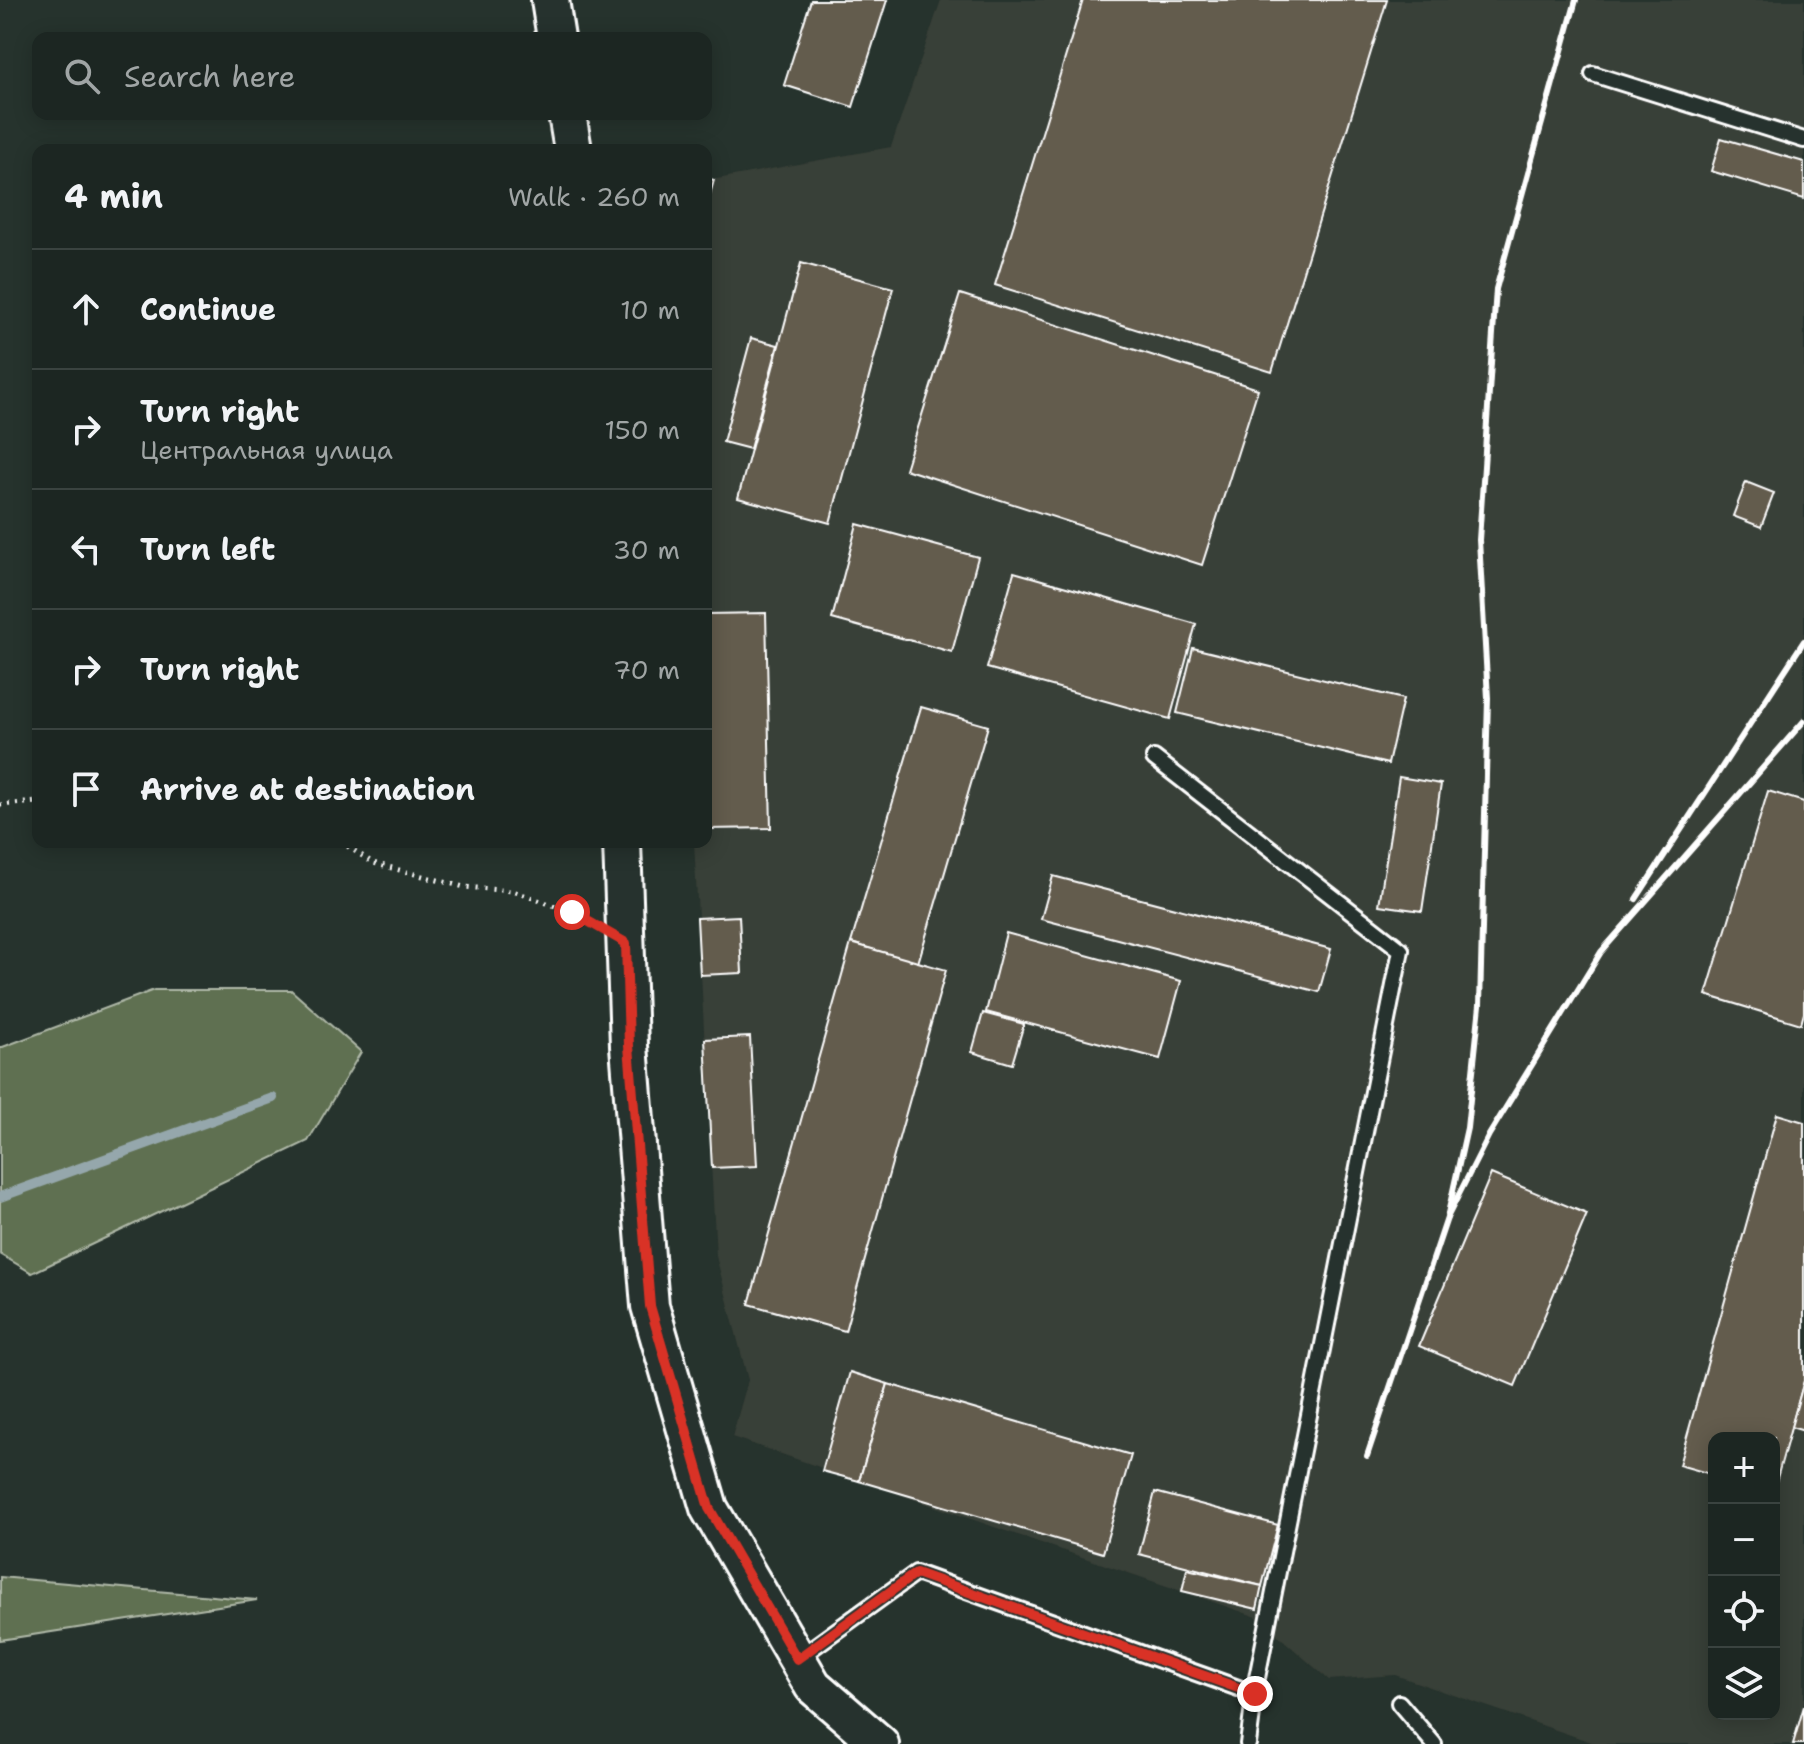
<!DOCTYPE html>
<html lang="en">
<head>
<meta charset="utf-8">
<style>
	body { margin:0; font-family:"Shantell Sans",sans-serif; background:#29322f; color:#f1f3f6 }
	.controls { position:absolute; right:24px; bottom:24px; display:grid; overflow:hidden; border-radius:16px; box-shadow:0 4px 20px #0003 }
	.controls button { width:72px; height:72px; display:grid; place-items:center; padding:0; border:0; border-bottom:2px solid #3a4340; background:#1c2622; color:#f1f3f6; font:40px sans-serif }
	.stop { position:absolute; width:24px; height:24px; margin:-18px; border:6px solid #d93025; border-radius:50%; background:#fff }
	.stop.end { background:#d93025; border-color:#fff; box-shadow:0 2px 8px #0008 }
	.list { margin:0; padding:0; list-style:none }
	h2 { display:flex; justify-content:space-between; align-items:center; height:104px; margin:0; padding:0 32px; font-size:34px }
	h2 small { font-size:26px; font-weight:400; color:#a0a5a5 }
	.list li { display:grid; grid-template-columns:52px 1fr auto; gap:24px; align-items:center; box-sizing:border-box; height:120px; padding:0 32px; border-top:2px solid #3a4340 }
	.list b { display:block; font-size:30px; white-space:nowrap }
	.list p { margin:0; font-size:26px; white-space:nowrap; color:#a0a5a5 }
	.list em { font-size:26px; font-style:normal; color:#a0a5a5 }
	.icon { flex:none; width:44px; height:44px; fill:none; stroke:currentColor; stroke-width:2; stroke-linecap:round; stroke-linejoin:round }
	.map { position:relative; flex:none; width:1804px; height:1744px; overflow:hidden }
	.search { position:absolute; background:#1c2622; box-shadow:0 4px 20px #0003; left:32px; top:32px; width:680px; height:88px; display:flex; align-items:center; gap:20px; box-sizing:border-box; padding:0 28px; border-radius:16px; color:#a0a5a5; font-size:30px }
	.panel { position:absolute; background:#1c2622; box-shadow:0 4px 20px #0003; left:32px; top:144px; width:680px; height:704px; border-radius:16px }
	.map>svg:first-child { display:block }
	.built { fill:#393f37; fill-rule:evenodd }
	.green { fill:#5f7051; stroke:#afb8a8; stroke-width:2 }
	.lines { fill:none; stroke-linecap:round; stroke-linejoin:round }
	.stream { stroke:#95a7ac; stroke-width:10 }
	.building { fill:#645b4e; stroke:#fff; stroke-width:2 }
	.service-casing { stroke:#fff; stroke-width:20 }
	.tertiary-casing { stroke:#fff; stroke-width:42 }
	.path { stroke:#fff; stroke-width:5; stroke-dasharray:2 6; stroke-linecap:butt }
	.service { stroke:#26332d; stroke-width:14 }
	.tertiary { stroke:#26332d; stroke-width:36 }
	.rail { stroke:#fff; stroke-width:6 }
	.route { stroke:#d93025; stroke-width:10 }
</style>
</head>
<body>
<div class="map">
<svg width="1804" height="1744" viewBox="0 0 1804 1744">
	<rect width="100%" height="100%" fill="#26332d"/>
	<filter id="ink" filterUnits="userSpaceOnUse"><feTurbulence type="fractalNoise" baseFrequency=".0125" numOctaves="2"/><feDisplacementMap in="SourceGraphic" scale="16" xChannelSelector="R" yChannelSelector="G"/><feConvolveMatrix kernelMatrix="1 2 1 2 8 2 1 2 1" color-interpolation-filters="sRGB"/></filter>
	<g filter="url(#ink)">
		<!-- built -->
		<path class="built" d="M941,0H1804V1744H1597L1395,1675L1329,1680L1257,1617L732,1437L748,1380L716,1256L694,842H706V181L891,147ZM1714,1438H1774V1714H1714Z"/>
		<!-- green -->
		<g class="green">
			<polygon points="154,990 291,990 361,1052 308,1141 32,1273 0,1254 0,1048"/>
			<polygon points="0,1577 257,1600 0,1640"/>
		</g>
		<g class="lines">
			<!-- stream -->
			<polyline class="stream" points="0,1197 273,1098"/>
		</g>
		<!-- building -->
		<g class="building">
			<polygon points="811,0 887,0 853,107 784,85"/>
			<polygon points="1083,0 1387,0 1272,372 995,285"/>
			<polygon points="1721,138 1804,162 1804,199 1711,171"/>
			<polygon points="706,178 714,180 706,209"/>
			<polygon points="801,263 893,288 830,523 738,498"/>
			<polygon points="960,294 1258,389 1202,565 905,469"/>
			<polygon points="751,338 778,345 750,449 723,442"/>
			<polygon points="1746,482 1774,493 1761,527 1733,516"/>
			<polygon points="857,524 978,557 952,652 832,619"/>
			<polygon points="1014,572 1196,624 1170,719 987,668"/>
			<polygon points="766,613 771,828 706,829 706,614"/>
			<polygon points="1193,648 1403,699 1388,764 1177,713"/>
			<polygon points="921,707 988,726 918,963 851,943"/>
			<polygon points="1399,777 1441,784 1422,911 1379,905"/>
			<polygon points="1768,791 1804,802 1804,1013 1801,1024 1706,995"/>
			<polygon points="1053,876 1331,949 1319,992 1041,919"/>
			<polygon points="739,916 742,973 700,975 697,918"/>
			<polygon points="1006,933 1181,981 1160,1059 986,1012"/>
			<polygon points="851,943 946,970 845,1331 749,1304"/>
			<polygon points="983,1013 1024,1024 1012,1064 972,1052"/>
			<polygon points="750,1037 757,1166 712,1168 705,1039"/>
			<polygon points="1777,1114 1804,1122 1804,1381 1774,1489 1774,1438 1714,1438 1714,1475 1679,1465"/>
			<polygon points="1491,1174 1587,1214 1515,1386 1419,1346"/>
			<polygon points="850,1372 888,1384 859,1481 822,1471"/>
			<polygon points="1804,1381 1804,1431 1791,1427"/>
			<polygon points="888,1384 1131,1455 1103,1553 859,1481"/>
			<polygon points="1155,1492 1278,1525 1262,1586 1139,1554"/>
			<polygon points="1187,1569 1262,1586 1257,1609 1182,1591"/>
			<polygon points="1804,1706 1804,1744 1793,1744"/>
		</g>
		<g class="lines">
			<!-- service casing -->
			<g class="service-casing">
				<g id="service">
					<polyline points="1593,74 1804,140"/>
					<polyline points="1154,758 1401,950 1256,1683 1248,1744"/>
					<polyline points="797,1659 916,1573 1255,1694"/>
					<polyline points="1399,1703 1434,1744"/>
				</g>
			</g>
			<!-- tertiary casing -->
			<g class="tertiary-casing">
				<g id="tertiary">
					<polyline points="550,0 556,38"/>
					<polyline points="567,114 573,150"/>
					<polyline points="622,842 629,1046 650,1306 709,1508 813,1686 880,1744"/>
				</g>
			</g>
			<!-- path -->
			<g class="path">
				<polyline points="0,805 38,802"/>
				<polyline points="341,842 373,863 464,887 513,891 572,912 592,923"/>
			</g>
			<!-- service -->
			<use href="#service" class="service"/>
			<!-- tertiary -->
			<use href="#tertiary" class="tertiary"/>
			<!-- rail -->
			<g class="rail">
				<polyline points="1636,899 1804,641"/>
				<polyline points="1447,1218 1467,1128 1480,1005 1488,698 1479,540 1496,289 1576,0"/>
				<polyline points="1367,1456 1447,1218 1489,1135 1601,952 1804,721"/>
			</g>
		</g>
	</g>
	<g class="lines" filter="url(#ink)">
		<!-- route -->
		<polyline class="route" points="572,912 626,943 629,1046 650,1306 709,1508 797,1659 916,1573 1255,1694"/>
	</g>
</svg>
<div class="controls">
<button>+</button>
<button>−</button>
<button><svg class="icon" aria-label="locate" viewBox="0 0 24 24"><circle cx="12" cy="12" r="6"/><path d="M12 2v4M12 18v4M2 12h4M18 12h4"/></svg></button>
<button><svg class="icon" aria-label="layers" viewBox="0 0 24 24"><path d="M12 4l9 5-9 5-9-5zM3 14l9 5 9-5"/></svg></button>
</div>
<div class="stop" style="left:572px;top:912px"></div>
<div class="stop end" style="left:1255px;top:1694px"></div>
<div class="search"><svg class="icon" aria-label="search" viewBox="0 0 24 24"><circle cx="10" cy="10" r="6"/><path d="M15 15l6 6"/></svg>Search here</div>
<section class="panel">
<h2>4 min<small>Walk · 260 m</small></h2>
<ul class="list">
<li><svg class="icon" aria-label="ahead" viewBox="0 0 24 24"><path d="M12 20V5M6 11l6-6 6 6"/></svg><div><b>Continue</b></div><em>10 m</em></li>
<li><svg class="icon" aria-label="right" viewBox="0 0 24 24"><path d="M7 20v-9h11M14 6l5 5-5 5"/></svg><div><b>Turn right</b><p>Центральная улица</p></div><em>150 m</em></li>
<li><svg class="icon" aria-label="left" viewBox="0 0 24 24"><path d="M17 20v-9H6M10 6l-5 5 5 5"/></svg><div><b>Turn left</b></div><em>30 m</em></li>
<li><svg class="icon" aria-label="right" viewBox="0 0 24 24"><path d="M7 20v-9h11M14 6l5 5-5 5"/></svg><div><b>Turn right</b></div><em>70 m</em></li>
<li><svg class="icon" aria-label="arrive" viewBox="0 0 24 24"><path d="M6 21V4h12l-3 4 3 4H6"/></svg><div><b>Arrive at destination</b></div></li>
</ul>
</section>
</div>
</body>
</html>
